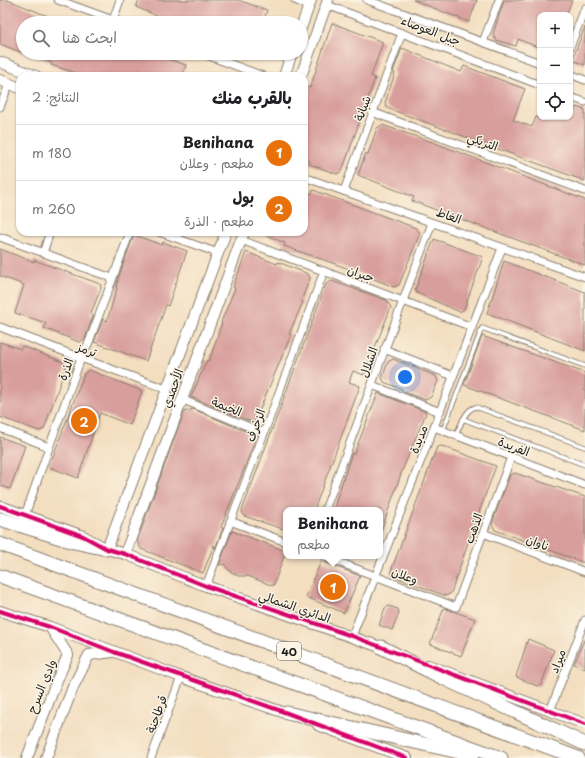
<!DOCTYPE html>
<html lang="ar">
<head>
<meta charset="utf-8">
<style>
	body { margin:0; font-family:"Playpen Sans","Playpen Sans Arabic",sans-serif; background:#f6f6f6; color:#202124; direction:rtl }
	.controls { position:absolute; right:12px; top:12px; display:grid; overflow:hidden; border-radius:8px; box-shadow:0 1px 3px #0004 }
	.controls button { width:36px; height:36px; display:grid; place-items:center; padding:0; border:0; border-bottom:1px solid #e0e0e0; background:#fff; color:#202124; font:20px sans-serif }
	.you { position:absolute; left:405px; top:377px; width:14px; height:14px; margin:-10px; border:3px solid #fff; border-radius:50%; background:#1a73e8; box-shadow:0 0 0 6px #1a73e833 }
	.badge { display:grid; place-items:center; width:26px; height:26px; border-radius:50%; background:#1f6fb2; color:#fff; font-size:13px; font-weight:700 }
	.pin { position:absolute; translate:-50% -50%; border:2px solid #fff; box-shadow:0 1px 4px #0006 }
	.popup { position:absolute; left:283px; top:507px; width:100px; height:52px; box-sizing:border-box; display:grid; place-content:center; border-radius:8px; background:#fff; filter:drop-shadow(0 1px 3px #0005); font-size:13px; white-space:nowrap; color:#757577 }
	.popup b { font-size:15px; color:#202124 }
	.popup::after { content:''; position:absolute; left:50%; top:100%; margin-left:-8px; border:8px solid transparent; border-top-color:#fff }
	.list { margin:0; padding:0; list-style:none }
	h2 { display:flex; justify-content:space-between; align-items:center; height:52px; margin:0; padding:0 16px; font-size:17px }
	h2 small { font-size:13px; font-weight:400; color:#757577 }
	.list li { display:grid; grid-template-columns:26px 1fr auto; gap:12px; align-items:center; box-sizing:border-box; height:56px; padding:0 16px; border-top:1px solid #e0e0e0 }
	.list b { display:block; font-size:15px; white-space:nowrap }
	.list p { margin:0; font-size:13px; white-space:nowrap; color:#757577 }
	.list em { font-size:13px; font-style:normal; color:#757577 }
	.icon { flex:none; width:22px; height:22px; fill:none; stroke:currentColor; stroke-width:2; stroke-linecap:round; stroke-linejoin:round }
	.map { position:relative; flex:none; width:585px; height:758px; overflow:hidden; direction:ltr }
	.search { position:absolute; background:#fff; box-shadow:0 1px 3px #0004; left:16px; top:16px; width:292px; height:44px; display:flex; align-items:center; gap:10px; box-sizing:border-box; padding:0 14px; border-radius:22px; color:#757577; font-size:15px }
	.panel { position:absolute; background:#fff; box-shadow:0 1px 3px #0004; left:16px; top:72px; width:292px; height:164px; border-radius:12px; direction:rtl }
	.map>svg:first-child { display:block }
	.building { fill:#d89e9c }
	.lines { fill:none; stroke-linecap:round; stroke-linejoin:round }
	.lane-casing { stroke:#887d6e; stroke-width:5.5 }
	.street-casing { stroke:#887d6e; stroke-width:9 }
	.secondary-casing { stroke:#887d6e; stroke-width:12 }
	.highway-casing { stroke:#887d6e; stroke-width:15 }
	.lane { stroke:#fff; stroke-width:3.5 }
	.street { stroke:#fff; stroke-width:7 }
	.secondary { stroke:#fff; stroke-width:10 }
	.highway { stroke:#fff; stroke-width:13 }
	.cycleway-casing { stroke:#fcf5e5; stroke-width:6 }
	.cycleway { stroke:#d6006c; stroke-width:4 }
	.labels { text-anchor:middle; dominant-baseline:central; stroke-width:3; stroke-linejoin:round; paint-order:stroke }
	.shield { fill:#fcf5e5; stroke:#5f5d58; stroke-width:1 }
	.shield-label { font-size:11px; font-weight:bold; fill:#1c1c1c }
	.street-label { font-size:12px; fill:#1c1c1c; stroke:#fcf5e5 }
</style>
</head>
<body>
<div class="map">
<svg width="585" height="758" viewBox="0 0 585 758">
	<rect width="100%" height="100%" fill="#fcf5e5"/>
	<filter id="ink" filterUnits="userSpaceOnUse"><feTurbulence type="fractalNoise" baseFrequency=".025" numOctaves="2"/><feDisplacementMap in="SourceGraphic" scale="8" xChannelSelector="R" yChannelSelector="G"/><feConvolveMatrix kernelMatrix="1 2 1 2 8 2 1 2 1" color-interpolation-filters="sRGB"/></filter>
	<filter id="wash" filterUnits="userSpaceOnUse"><feTurbulence type="fractalNoise" baseFrequency=".012" numOctaves="4" result="noise"/><feDisplacementMap in="SourceGraphic" scale="16" xChannelSelector="R" yChannelSelector="G"/><feGaussianBlur stdDeviation="0.9" result="paint"/><feColorMatrix in="noise" values="0 0 0 0 0 0 0 0 0 0 0 0 0 0 0 0 0 1.4 0 .05"/><feComposite in="paint" operator="in"/></filter>
	<g filter="url(#wash)">
		<rect width="100%" height="100%" fill="#f3dec0"/>
		<g id="blocks">
			<!-- building -->
			<g class="building">
				<polygon points="0,0 7,0 13,2 65,23 23,23 23,53 0,44"/>
				<polygon points="139,0 238,0 267,10 263,23 168,23 169,21 136,7"/>
				<polygon points="413,0 477,0 469,22"/>
				<polygon points="504,0 572,0 566,15 540,15 540,48 518,39 516,46 496,40 493,34"/>
				<polygon points="332,23 383,42 371,76 375,78 342,171 337,174 309,164 310,161 304,158 304,93 306,87 310,88"/>
				<polygon points="585,27 585,65 572,60"/>
				<polygon points="402,48 461,72 464,66 525,89 513,120 532,127 536,117 572,117 576,107 585,110 585,181 387,108 385,103 395,73 393,72"/>
				<polygon points="26,53 157,53 156,55 186,65 182,76 86,76 51,65 52,63"/>
				<polygon points="382,125 435,143 585,200 585,265 412,201 414,197 358,175 366,153 368,154 377,128"/>
				<polygon points="313,190 416,228 420,233 399,285 394,287 344,267 284,246 285,243 259,232 304,232 304,191 312,194"/>
				<polygon points="134,235 162,245 163,242 187,251 168,306 166,305 146,361 94,342 103,319 107,321 117,288 116,287 120,273"/>
				<polygon points="434,239 483,257 464,309 460,312 417,293 415,290"/>
				<polygon points="0,249 34,262 34,260 100,284 101,288 91,313 91,315 93,316 85,339 79,342 44,328 46,323 15,313 24,285 0,276"/>
				<polygon points="246,252 277,264 278,262 308,274 310,278 301,301 303,302 289,334 291,335 254,423 191,397 207,360 209,361 222,323 221,322 235,288 233,287"/>
				<polygon points="504,261 585,292 585,351 487,313"/>
				<polygon points="332,281 386,300 391,307 364,375 353,371 349,382 360,386 314,510 286,510 286,530 244,516 242,511 326,284"/>
				<polygon points="482,336 585,373 585,430 464,385"/>
				<polygon points="0,342 21,349 22,346 63,362 66,366 44,429 39,431 0,417"/>
				<polygon points="393,359 436,376 438,381 431,397 425,400 402,391 402,389 384,382 382,378 388,362"/>
				<polygon points="89,370 142,391 130,425 100,413 78,478 49,467 84,374"/>
				<polygon points="378,393 424,411 426,413 402,471 381,531 380,510 333,510 352,453 354,454"/>
				<polygon points="193,409 252,434 255,441 221,527 223,528 215,549 214,545 203,573 141,549 137,541 184,412"/>
				<polygon points="0,437 25,446 10,489 0,485"/>
				<polygon points="442,446 496,466 472,531 451,593 446,596 393,576 391,571 437,447"/>
				<polygon points="515,473 585,497 585,563 495,530 492,524 501,499 510,475"/>
				<polygon points="232,531 286,551 273,586 248,576 238,576 230,571 224,564 219,565"/>
				<polygon points="321,561 360,576 344,613 306,597"/>
				<polygon points="389,606 398,609 399,613 392,630 379,625 385,608"/>
				<polygon points="444,608 475,619 461,656 430,644"/>
				<polygon points="585,638 585,669 574,664"/>
				<polygon points="528,639 554,650 541,685 537,686 516,677"/>
			</g>
		</g>
	</g>
	<g filter="url(#ink)">
		<use href="#blocks" fill-opacity="0" stroke="#887d6e" stroke-width="1"/>
		<g class="lines">
			<!-- lane casing -->
			<g class="lane-casing">
				<g id="lane">
					<polyline points="463,419 585,465"/>
					<polyline points="443,430 482,328 585,366"/>
					<path d="M456,435C461,425 465,409 476,407L585,447"/>
				</g>
			</g>
			<!-- street casing -->
			<g class="street-casing">
				<g id="street">
					<polyline points="58,0 121,23"/>
					<polyline points="295,0 309,6"/>
					<polyline points="367,0 540,63"/>
					<polyline points="327,5 540,85"/>
					<polyline points="113,20 120,0"/>
					<polyline points="483,42 499,0"/>
					<polyline points="570,47 585,8"/>
					<polyline points="201,53 263,76"/>
					<polyline points="570,74 585,80"/>
					<polyline points="570,97 585,102"/>
					<polyline points="0,107 9,84"/>
					<polyline points="372,112 585,191"/>
					<polyline points="304,177 585,277"/>
					<polyline points="344,191 402,33"/>
					<polyline points="159,232 218,253"/>
					<polyline points="0,237 112,278"/>
					<polyline points="241,240 472,327"/>
					<polyline points="43,253 50,232"/>
					<polyline points="0,327 81,358 166,389"/>
					<polyline points="384,349 453,376"/>
					<polyline points="372,385 440,412"/>
					<polyline points="181,399 264,433"/>
					<polyline points="434,427 585,485"/>
					<polyline points="0,428 49,447"/>
					<polyline points="325,510 432,223"/>
					<polyline points="25,515 81,358 89,342 130,232"/>
					<polyline points="230,521 286,542"/>
					<polyline points="483,533 585,572"/>
					<polyline points="323,556 456,607 511,457"/>
					<polyline points="206,586 264,433 324,271"/>
					<polyline points="352,636 434,427 502,248"/>
					<polyline points="550,711 585,620"/>
					<polyline points="151,758 181,677"/>
				</g>
			</g>
			<!-- secondary casing -->
			<g class="secondary-casing">
				<g id="secondary">
					<polyline points="301,28 311,0"/>
					<polyline points="0,62 36,76"/>
					<polyline points="284,76 292,53"/>
					<polyline points="301,76 328,0"/>
					<polyline points="0,80 20,88"/>
					<polyline points="0,506 83,536 107,549 125,554 206,586 386,649"/>
					<polyline points="107,549 226,232"/>
					<polyline points="125,554 244,232"/>
					<polyline points="0,611 50,627 181,677 294,716"/>
					<polyline points="428,665 585,724"/>
					<polyline points="318,725 407,758"/>
					<polyline points="27,758 57,680 68,655 50,627"/>
					<polyline points="46,758 73,687 89,655 113,652"/>
				</g>
			</g>
			<!-- highway casing -->
			<g class="highway-casing">
				<g id="highway">
					<polyline points="0,519 74,542 107,549"/>
					<polyline points="0,544 578,758"/>
					<polyline points="0,576 501,758"/>
					<polyline points="381,647 443,678 585,744"/>
					<polyline points="287,713 472,755"/>
				</g>
			</g>
			<!-- lane -->
			<use href="#lane" class="lane"/>
			<!-- street -->
			<use href="#street" class="street"/>
			<!-- secondary -->
			<use href="#secondary" class="secondary"/>
			<!-- highway -->
			<use href="#highway" class="highway"/>
			<!-- cycleway casing -->
			<g class="cycleway-casing">
				<g id="cycleway">
					<polyline points="0,506 83,536 107,549 125,554 206,586 352,636 585,724"/>
					<polyline points="0,611 50,627 114,652 287,713 407,758"/>
				</g>
			</g>
			<!-- cycleway -->
			<use href="#cycleway" class="cycleway"/>
		</g>
	</g>
	<g class="labels">
		<!-- shield labels -->
		<rect class="shield" x="277" y="642" width="24" height="18" rx="3"/>
		<g class="shield-label">
			<text x="289" y="651">40</text>
		</g>
		<!-- street labels -->
		<g class="street-label">
			<text transform="translate(431 30) rotate(21)">جبل العوصاء</text>
			<text transform="translate(362 108) rotate(-70)">شبانة</text>
			<text transform="translate(483 141) rotate(20)">التريكي</text>
			<text transform="translate(449 215) rotate(20)">الغاط</text>
			<text transform="translate(361 273) rotate(20)">جبران</text>
			<text transform="translate(87 349) rotate(20)">ترمز</text>
			<text transform="translate(368 362) rotate(-70)">الشلال</text>
			<text transform="translate(65 369) rotate(-70)">الذرة</text>
			<text transform="translate(172 388) rotate(-70)">الأحمدي</text>
			<text transform="translate(227 406) rotate(22)">الخيمة</text>
			<text transform="translate(255 425) rotate(-70)">الزخرف</text>
			<text transform="translate(418 439) rotate(-69)">مديدة</text>
			<text transform="translate(514 446) rotate(21)">الفريدة</text>
			<text transform="translate(473 528) rotate(-70)">الذهب</text>
			<text transform="translate(538 542) rotate(21)">ناوان</text>
			<text transform="translate(405 575) rotate(21)">وعلان</text>
			<text transform="translate(295 606) rotate(19)">الدائري الشمالي</text>
			<text transform="translate(557 661) rotate(-69)">ميراد</text>
			<text transform="translate(41 686) rotate(-68)">وادي السرح</text>
			<text transform="translate(156 714) rotate(-70)">قرطاجنة</text>
		</g>
	</g>
</svg>
<div class="controls">
<button>+</button>
<button>−</button>
<button><svg class="icon" aria-label="locate" viewBox="0 0 24 24"><circle cx="12" cy="12" r="6"/><path d="M12 2v4M12 18v4M2 12h4M18 12h4"/></svg></button>
</div>
<div class="you"></div>
<div class="pin badge" style="left:333px;top:587px;background:#e8710a">1</div>
<div class="popup"><b>Benihana</b>مطعم</div>
<div class="pin badge" style="left:84px;top:421px;background:#e8710a">2</div>
<div class="search"><svg class="icon" aria-label="search" viewBox="0 0 24 24"><circle cx="10" cy="10" r="6"/><path d="M15 15l6 6"/></svg>ابحث هنا</div>
<section class="panel">
<h2>بالقرب منك<small>النتائج: 2</small></h2>
<ul class="list">
<li><span class="badge" style="background:#e8710a">1</span><div><b>Benihana</b><p>مطعم · وعلان</p></div><em>180 m</em></li>
<li><span class="badge" style="background:#e8710a">2</span><div><b>بول</b><p>مطعم · الذرة</p></div><em>260 m</em></li>
</ul>
</section>
</div>
</body>
</html>
